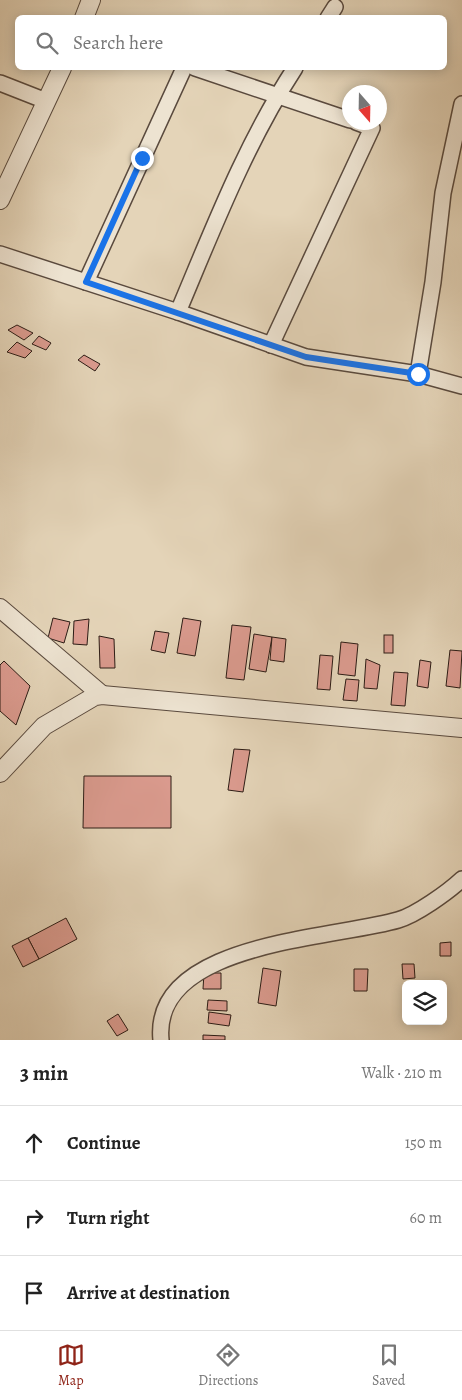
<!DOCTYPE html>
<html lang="en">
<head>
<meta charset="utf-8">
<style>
	body { margin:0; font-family:Alegreya,serif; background:#f6f6f6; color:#222 }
	.controls { position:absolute; right:15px; bottom:15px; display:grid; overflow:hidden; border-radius:8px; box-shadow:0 2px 12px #0003 }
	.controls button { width:45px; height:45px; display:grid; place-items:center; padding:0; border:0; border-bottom:1px solid #e0e0e0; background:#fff; color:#222; font:25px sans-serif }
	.compass { position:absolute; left:342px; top:85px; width:45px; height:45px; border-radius:50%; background:#fff; box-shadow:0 2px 12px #0003; rotate:160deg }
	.stop { position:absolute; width:15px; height:15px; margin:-11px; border:4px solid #1a73e8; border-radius:50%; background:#fff }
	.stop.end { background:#1a73e8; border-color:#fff; box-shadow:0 1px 5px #0008 }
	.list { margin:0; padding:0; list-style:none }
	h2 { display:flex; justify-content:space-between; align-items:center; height:65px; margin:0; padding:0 20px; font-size:21px }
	h2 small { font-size:16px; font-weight:400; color:#767676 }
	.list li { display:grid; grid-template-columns:32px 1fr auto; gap:15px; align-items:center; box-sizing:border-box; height:75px; padding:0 20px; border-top:1px solid #e0e0e0 }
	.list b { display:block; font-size:19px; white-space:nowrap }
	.list em { font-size:16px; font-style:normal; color:#767676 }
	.icon { flex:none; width:28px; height:28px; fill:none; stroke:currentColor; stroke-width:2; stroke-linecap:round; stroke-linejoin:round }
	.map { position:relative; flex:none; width:462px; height:1040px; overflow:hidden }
	.search { position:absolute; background:#fff; box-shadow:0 2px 12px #0003; left:15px; right:15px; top:15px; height:55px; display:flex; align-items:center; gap:12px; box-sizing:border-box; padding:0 18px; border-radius:8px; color:#767676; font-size:19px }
	.sheet { height:290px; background:#fff }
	nav { display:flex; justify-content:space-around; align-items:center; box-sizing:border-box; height:70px; border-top:1px solid #e0e0e0; background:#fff; font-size:14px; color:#767676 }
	nav a { display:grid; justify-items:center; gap:2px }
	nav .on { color:#8f2418 }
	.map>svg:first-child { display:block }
	.building { fill:#db9b8f; stroke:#2c1c15 }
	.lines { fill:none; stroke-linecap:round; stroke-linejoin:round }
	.minor-casing { stroke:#5a4a3e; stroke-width:18 }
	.tertiary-casing { stroke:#5a4a3e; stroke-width:20 }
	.minor { stroke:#ede3d1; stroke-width:15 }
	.tertiary { stroke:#ede3d1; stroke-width:18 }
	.route { stroke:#1a73e8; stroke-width:6 }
</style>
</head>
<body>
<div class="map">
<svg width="462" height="1040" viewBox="0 0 462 1040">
	<rect width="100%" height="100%" fill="#e4d4b8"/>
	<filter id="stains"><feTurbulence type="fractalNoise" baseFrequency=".004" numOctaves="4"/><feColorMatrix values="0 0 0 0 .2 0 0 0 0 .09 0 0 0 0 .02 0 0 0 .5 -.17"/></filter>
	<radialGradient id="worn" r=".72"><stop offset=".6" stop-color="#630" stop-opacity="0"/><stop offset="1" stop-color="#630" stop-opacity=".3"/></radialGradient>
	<!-- building -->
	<g class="building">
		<polygon points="17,325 33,333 24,340 8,330"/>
		<polygon points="39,336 51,343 46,350 32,344"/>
		<polygon points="17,342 32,351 25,358 7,352"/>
		<polygon points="84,355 100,364 95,371 78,360"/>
		<polygon points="53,618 70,622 64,643 48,638"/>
		<polygon points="183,618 201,621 195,656 177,653"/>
		<polygon points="89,619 87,645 73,644 74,621"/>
		<polygon points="232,625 251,627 244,680 226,678"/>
		<polygon points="155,631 169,633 165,653 151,650"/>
		<polygon points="254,634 272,637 266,672 249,669"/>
		<rect x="384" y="635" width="9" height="18"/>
		<polygon points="99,636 114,639 115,668 100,668"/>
		<polygon points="272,637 286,639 284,662 270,660"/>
		<polygon points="341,642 358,644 355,676 338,674"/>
		<polygon points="450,650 462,651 460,688 446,686"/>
		<polygon points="320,655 333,656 330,690 317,689"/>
		<polygon points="366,659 380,665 377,689 364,688"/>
		<polygon points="420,660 431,662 428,688 417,686"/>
		<polygon points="4,661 30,686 16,725 0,711 0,665"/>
		<polygon points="394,672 408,673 405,706 391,705"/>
		<polygon points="346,679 359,680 357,701 343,700"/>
		<polygon points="234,749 250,750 243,792 228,790"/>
		<polygon points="84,776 171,776 171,828 83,828"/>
		<polygon points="66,918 77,939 39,959 28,938"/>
		<polygon points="28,938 39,959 23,967 12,946"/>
		<polygon points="451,942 451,956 440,956 440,943"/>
		<polygon points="402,964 414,964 415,978 403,979"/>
		<polygon points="263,968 281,971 276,1006 258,1003"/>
		<polygon points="354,969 368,969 367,991 354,991"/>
		<polygon points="204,973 221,973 221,989 203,989"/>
		<polygon points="208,1000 227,1001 227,1011 207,1010"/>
		<polygon points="209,1012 231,1015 229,1026 208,1023"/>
		<polygon points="118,1014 128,1030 117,1036 107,1021"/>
		<polygon points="203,1035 225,1036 225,1040 203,1040"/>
	</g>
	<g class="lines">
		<!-- minor casing -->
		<g class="minor-casing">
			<g id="minor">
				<polyline points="328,18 335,7"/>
				<polyline points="195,68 350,120"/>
				<polyline points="0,83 46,101"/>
				<polyline points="0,254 178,312 306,357 418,374 462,386"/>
				<polyline points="86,282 184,68"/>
				<path d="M178,312C213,229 246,143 295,68"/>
				<polyline points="271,345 372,128 356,122"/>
				<polyline points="418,374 433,282 443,193 462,104"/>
				<path d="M161,1040C151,942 333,939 398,920C416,915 448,892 462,879"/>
			</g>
		</g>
		<!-- tertiary casing -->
		<g class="tertiary-casing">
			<g id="tertiary">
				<polyline points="84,18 91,0"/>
				<polyline points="0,200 62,68"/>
				<polyline points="0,608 102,695"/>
				<polyline points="0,773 44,726 95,696 102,695 462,728"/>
			</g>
		</g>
		<!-- minor -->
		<use href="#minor" class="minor"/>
		<!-- tertiary -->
		<use href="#tertiary" class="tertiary"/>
	</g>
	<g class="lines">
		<!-- route -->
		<polyline class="route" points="142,158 86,282 306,357 418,374"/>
	</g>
	<rect width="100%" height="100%" filter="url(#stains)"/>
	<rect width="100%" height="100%" fill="url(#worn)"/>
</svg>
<div class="controls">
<button><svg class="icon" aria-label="layers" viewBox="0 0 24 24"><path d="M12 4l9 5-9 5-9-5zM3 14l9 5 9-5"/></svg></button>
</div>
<svg class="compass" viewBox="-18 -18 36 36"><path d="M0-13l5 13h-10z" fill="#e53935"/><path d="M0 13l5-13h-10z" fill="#767676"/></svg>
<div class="stop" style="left:418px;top:374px"></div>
<div class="stop end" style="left:142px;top:158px"></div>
<div class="search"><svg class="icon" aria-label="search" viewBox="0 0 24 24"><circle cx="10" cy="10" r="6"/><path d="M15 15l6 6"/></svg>Search here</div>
</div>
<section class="sheet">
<h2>3 min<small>Walk · 210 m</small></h2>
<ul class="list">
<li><svg class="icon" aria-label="ahead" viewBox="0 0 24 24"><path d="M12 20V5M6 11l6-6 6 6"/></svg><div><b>Continue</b></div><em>150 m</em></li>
<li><svg class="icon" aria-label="right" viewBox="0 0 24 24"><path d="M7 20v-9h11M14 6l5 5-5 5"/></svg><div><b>Turn right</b></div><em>60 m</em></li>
<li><svg class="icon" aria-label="arrive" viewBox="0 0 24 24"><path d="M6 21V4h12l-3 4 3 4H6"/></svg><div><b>Arrive at destination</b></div></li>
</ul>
</section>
<nav>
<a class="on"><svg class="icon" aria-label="map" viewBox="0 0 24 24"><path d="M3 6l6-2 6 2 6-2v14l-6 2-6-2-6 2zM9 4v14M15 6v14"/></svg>Map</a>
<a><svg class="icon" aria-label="directions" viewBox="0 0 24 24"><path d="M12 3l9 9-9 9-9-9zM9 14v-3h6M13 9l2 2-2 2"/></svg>Directions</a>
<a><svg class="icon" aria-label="saved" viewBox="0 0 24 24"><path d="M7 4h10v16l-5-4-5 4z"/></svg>Saved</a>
</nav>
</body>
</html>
